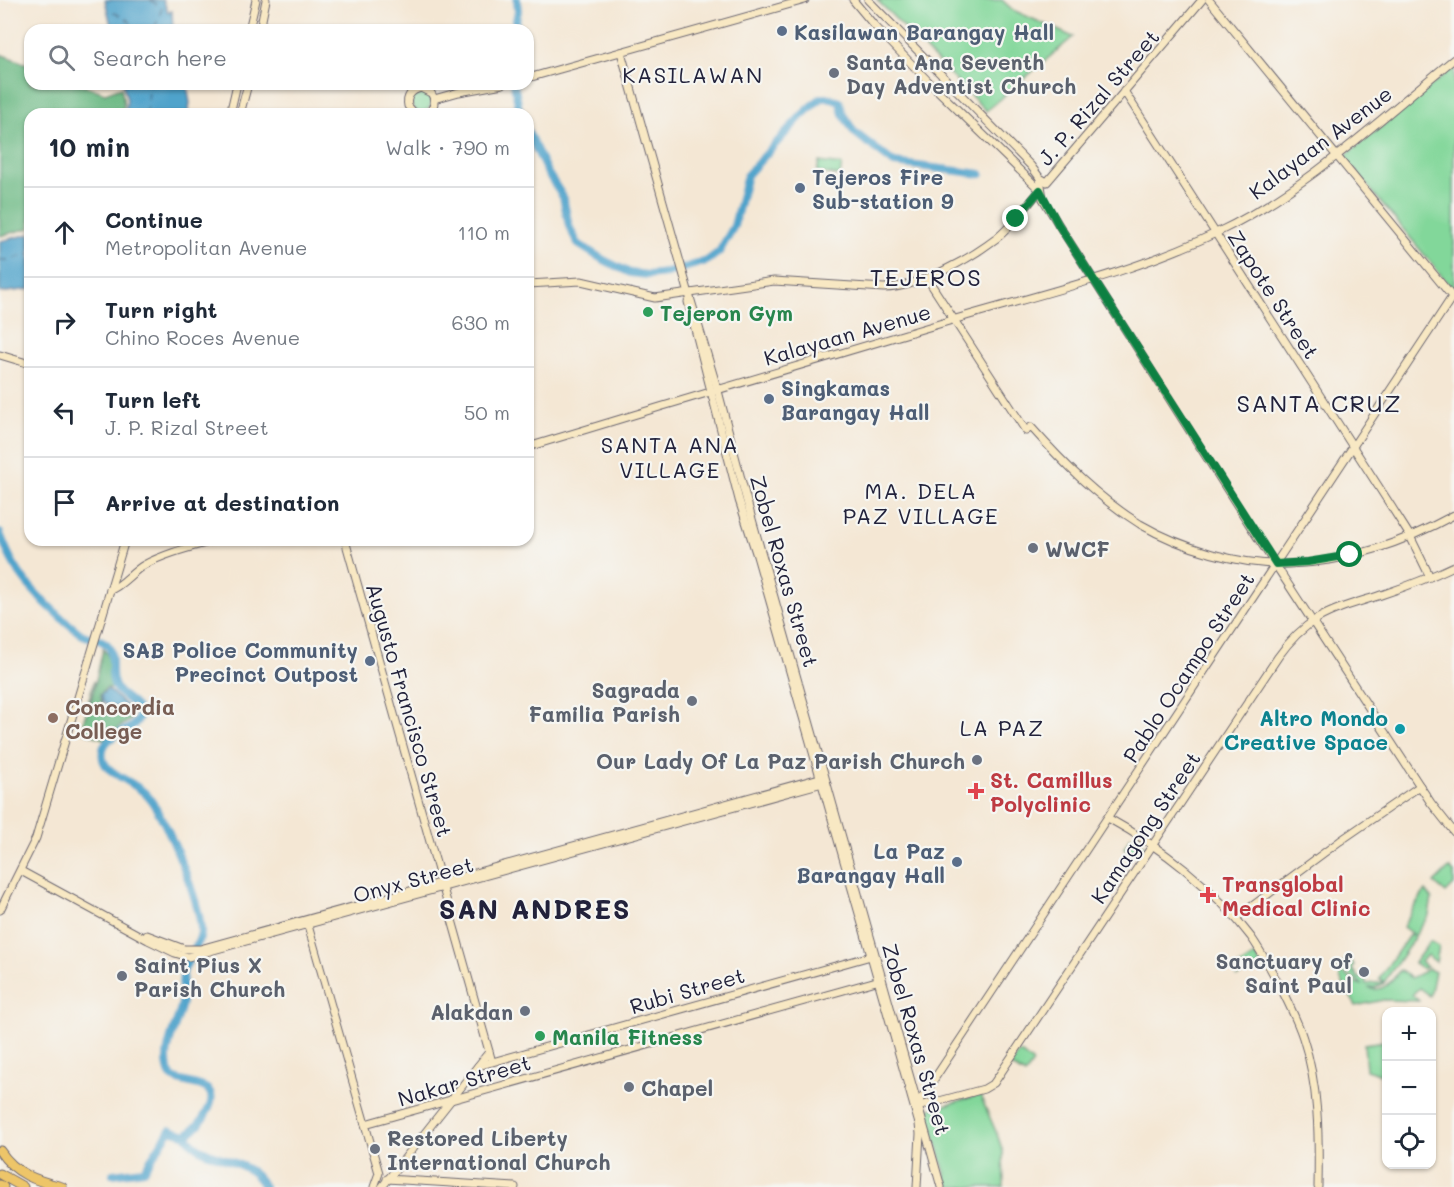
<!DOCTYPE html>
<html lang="en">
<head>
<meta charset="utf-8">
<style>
	body { margin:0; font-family:Mali,sans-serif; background:#f6f6f7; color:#1f2937 }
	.controls { position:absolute; right:18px; bottom:18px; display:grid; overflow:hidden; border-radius:12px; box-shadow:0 2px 4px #0004 }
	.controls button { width:54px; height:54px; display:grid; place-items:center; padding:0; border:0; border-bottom:2px solid #e0e1e3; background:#fff; color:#1f2937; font:30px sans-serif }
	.stop { position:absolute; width:18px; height:18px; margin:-14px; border:4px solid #0b8043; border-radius:50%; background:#fff }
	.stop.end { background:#0b8043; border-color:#fff; box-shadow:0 2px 6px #0008 }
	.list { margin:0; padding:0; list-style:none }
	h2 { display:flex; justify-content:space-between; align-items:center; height:78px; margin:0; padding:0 24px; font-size:26px }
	h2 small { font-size:20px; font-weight:400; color:#747a83 }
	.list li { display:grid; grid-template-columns:39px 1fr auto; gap:18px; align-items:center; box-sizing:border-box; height:90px; padding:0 24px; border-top:2px solid #e0e1e3 }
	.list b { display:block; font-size:22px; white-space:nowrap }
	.list p { margin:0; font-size:20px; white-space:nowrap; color:#747a83 }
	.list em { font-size:20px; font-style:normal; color:#747a83 }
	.icon { flex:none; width:33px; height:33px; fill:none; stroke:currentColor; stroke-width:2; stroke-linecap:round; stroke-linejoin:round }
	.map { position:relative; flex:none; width:1454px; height:1187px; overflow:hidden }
	.search { position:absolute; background:#fff; box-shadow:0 2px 4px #0004; left:24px; top:24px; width:510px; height:66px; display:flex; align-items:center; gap:15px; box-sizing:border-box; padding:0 21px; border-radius:18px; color:#747a83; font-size:22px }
	.panel { position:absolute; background:#fff; box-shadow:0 2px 4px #0004; left:24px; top:108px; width:510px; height:438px; border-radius:18px }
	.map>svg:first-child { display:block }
	.green { fill:#82d79a; stroke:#527c6a; stroke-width:1.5 }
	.forest { fill:#69b882; stroke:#466d5e; stroke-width:1.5 }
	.water { fill:#50a3cb; stroke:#396283; stroke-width:1.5 }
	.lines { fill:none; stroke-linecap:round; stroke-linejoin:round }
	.stream { stroke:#50a3cb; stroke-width:1.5 }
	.river { stroke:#50a3cb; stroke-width:8 }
	.ferry { stroke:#345675; stroke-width:1.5; stroke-dasharray:8 6; stroke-linecap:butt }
	.secondary-casing { stroke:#6c6771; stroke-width:9 }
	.highway-casing { stroke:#6c6771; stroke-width:11 }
	.secondary { stroke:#f8e8c3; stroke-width:7 }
	.highway { stroke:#edc569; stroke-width:9 }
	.route { stroke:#0b8043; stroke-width:8 }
	.service-dot { fill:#5c6f8a; stroke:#f6f6f2; stroke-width:2 }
	.worship-dot { fill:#6b7280; stroke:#f6f6f2; stroke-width:2 }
	.leisure-dot { fill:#2e9e5b; stroke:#f6f6f2; stroke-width:2 }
	.education-dot { fill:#8d6e63; stroke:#f6f6f2; stroke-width:2 }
	.culture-dot { fill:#0f9aa8; stroke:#f6f6f2; stroke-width:2 }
	.health-dot { fill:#e0444e; stroke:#f6f6f2; stroke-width:2 }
	.labels { text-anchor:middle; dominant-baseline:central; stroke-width:4.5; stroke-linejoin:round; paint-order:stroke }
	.service-label { font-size:21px; font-weight:bold; fill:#4e5e75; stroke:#f6f6f2; text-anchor:start }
	.worship-label { font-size:21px; font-weight:bold; fill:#5b616d; stroke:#f6f6f2; text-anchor:start }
	.street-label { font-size:21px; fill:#22223b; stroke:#f6f6f2 }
	.leisure-label { font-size:21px; font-weight:bold; fill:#27864d; stroke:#f6f6f2; text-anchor:start }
	.education-label { font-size:21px; font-weight:bold; fill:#785e54; stroke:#f6f6f2; text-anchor:start }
	.culture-label { font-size:21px; font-weight:bold; fill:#0d838f; stroke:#f6f6f2; text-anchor:end }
	.health-label { font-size:21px; font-weight:bold; fill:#be3a42; stroke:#f6f6f2; text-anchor:start }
	.neighbourhood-label { font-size:22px; letter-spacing:1.5px; fill:#22223b; stroke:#f6f6f2 }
	.quarter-label { font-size:24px; letter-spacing:1.5px; fill:#22223b; stroke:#f6f6f2 }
	.district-label { font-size:27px; font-weight:bold; letter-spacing:1.5px; fill:#22223b; stroke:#f6f6f2 }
</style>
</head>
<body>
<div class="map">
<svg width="1454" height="1187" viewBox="0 0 1454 1187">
	<rect width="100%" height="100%" fill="#f6f6f2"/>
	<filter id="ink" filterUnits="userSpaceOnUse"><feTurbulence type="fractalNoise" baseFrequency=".0167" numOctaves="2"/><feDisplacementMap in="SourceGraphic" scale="12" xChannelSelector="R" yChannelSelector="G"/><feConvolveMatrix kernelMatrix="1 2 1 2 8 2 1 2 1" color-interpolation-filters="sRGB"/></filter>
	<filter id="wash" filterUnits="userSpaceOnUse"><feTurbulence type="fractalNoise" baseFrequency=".008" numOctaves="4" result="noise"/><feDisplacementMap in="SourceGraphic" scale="24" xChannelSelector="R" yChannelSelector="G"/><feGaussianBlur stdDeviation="1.35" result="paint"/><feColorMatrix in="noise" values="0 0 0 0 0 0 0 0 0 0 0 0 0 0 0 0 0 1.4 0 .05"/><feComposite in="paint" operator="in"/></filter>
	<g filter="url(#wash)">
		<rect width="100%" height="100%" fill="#f4e7d4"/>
		<!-- green -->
		<g class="green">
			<polygon points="877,0 1002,0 1013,10 1073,37 986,111"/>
			<polygon points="1454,67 1454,291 1344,157"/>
			<circle cx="421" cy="102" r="10"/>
			<polygon points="819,162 842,165 840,176 817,172"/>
			<polygon points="1130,837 1145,845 1139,857 1124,848"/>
			<polygon points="1449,868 1454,873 1454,885 1446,893 1434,883"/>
			<polygon points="1425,891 1432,898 1429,915 1415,936 1403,927 1413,909"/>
			<path d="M1410,934L1415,937L1383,984L1374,988H1368C1383,994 1392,980 1400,970L1411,978L1429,969L1435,972L1430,996L1419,988L1412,995L1419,1001L1383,1000L1356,1006L1340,978L1338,969L1356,983L1363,985L1338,966L1350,959L1354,965L1352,969L1358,978L1365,977L1366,984L1384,982L1379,978Z"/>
			<polygon points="1430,941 1439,947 1436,962 1427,955 1421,962 1427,967 1423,969 1414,963"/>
			<polygon points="1256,955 1261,965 1237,977 1233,970"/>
			<polygon points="1385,1041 1382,1075 1366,1070 1364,1044"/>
			<polygon points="1018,1053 1022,1054 1033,1063 1025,1075 1010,1066"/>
			<polygon points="980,1095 997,1134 1003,1152 1004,1187 949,1187 927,1110"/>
		</g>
		<!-- forest -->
		<g class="forest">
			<polygon points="0,54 30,65 30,84 80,84 105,93 121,87 124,104 122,114 30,114 30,228 0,236"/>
			<path d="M103,649C105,652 108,654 109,658C113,668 107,678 114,688H106L100,695L102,703L95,705L122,714L132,710L131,719L103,739L79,730C88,716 89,697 94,681L88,703L92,704L91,701Z"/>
		</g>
		<!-- water -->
		<g class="water">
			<polygon points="105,0 163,0 168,12 172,11 173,30 112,30"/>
			<polygon points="123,84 187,84 190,103 188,114 125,114 127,100"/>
			<polygon points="30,234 30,289 0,293 0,241"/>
			<polygon points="108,689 127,707 127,709 107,705 103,702 101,695"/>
		</g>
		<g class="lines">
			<!-- stream -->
			<polyline class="stream" points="264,1187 265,1187"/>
			<!-- river -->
			<g class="river">
				<polyline points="514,30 518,11 517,0"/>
				<polyline points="514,84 520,114"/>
				<polyline points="528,132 547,172 563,197 569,226 578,244 602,259 630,273 648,275 667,273 707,261 719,252 734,226 747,175 802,115 821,98 829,98 840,102 843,114 854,132 894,163 981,174"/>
				<path d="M0,533C4,544 9,556 15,566C28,589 60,618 81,634C90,639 104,638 109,647C116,660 107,678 118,691C124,698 142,706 139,717C133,735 98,732 103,759C106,775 140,783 150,799C168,824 199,899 201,929C203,940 188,958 184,970C181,980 183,991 182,1002C179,1021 167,1039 167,1058C167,1064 167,1071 171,1076C182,1087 222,1079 209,1108C204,1119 196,1129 186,1135"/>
				<path d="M186,1135C200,1162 250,1155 264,1187"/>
				<polyline points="113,1174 144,1170 170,1130 186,1135"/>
			</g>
			<!-- ferry -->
			<g class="ferry">
				<polyline points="150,0 162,8 154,30"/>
				<polyline points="113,12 128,20 138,30"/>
				<polyline points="146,114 150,84"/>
				<polyline points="0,260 9,260 30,253"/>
			</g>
		</g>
	</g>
	<g filter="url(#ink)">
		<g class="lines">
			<!-- secondary casing -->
			<g class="secondary-casing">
				<g id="secondary">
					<polyline points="853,0 873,24 927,80 1040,190"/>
					<polyline points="868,0 1031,166 1040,178 1043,199 1060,227 1258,538 1431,803 1454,832"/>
					<polyline points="1209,0 1454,299"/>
					<polyline points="249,30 256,0"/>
					<polyline points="260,30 266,0"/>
					<polyline points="621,52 689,294 718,391 746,498 941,1187"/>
					<polyline points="528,78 805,0"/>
					<polyline points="1124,91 1391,506 1410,536 1430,577"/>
					<polyline points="434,99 459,92 503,84"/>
					<polyline points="230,114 237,84"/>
					<polyline points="240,114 248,84"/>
					<path d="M415,114L408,106C406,97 411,90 421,88L431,93C436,100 435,108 427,114"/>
					<polyline points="1040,178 1047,182 1053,175 1202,0"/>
					<path d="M927,278L1026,431L1031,427C1064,464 1098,498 1140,524C1181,548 1241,566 1289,564C1346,563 1405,542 1454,515"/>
					<path d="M528,284L581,281L655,298L774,281L884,288C920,287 968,260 997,238C1013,225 1027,206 1040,190"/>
					<polyline points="688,302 739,500 757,556 919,1124 920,1134 917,1187"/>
					<polyline points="0,355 30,364"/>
					<path d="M528,447C668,404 808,363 949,321C1040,294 1134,273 1220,231C1307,189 1380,119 1454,59"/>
					<polyline points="345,540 492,1062"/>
					<path d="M110,590C121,587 133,571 144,565C166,553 192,547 216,540"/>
					<path d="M1108,818C1161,847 1214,888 1251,937C1263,954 1273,973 1283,992C1290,1007 1298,1022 1303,1038C1319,1086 1319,1137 1318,1187"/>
					<polyline points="21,871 148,940 175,953 188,957 826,782"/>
					<polyline points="0,910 36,838 125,540"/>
					<polyline points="1236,918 1340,841 1420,786"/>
					<polyline points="307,922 379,1173 374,1187"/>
					<polyline points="147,935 184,949 200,949 823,777"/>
					<polyline points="478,1066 871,956"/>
					<path d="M917,1107L984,1089L994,1083L1278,657C1309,613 1335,610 1384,594C1408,586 1431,577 1454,566"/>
					<polyline points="915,1108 1452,297"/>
					<polyline points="365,1124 880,980"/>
					<polyline points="387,1179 515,1187"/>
					<polyline points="382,1187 489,1052"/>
				</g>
			</g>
			<!-- highway casing -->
			<g class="highway-casing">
				<g id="highway">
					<path d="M0,1151C15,1174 37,1181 62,1187"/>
					<polyline points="0,1174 23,1187"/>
					<polyline points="0,1185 3,1187"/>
				</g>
			</g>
			<!-- secondary -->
			<use href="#secondary" class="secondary"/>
			<!-- highway -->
			<use href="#highway" class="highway"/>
		</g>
	</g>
	<g class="lines" filter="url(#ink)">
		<!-- route -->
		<polyline class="route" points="1016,219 1040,190 1058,224 1276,564 1308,562 1350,555"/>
	</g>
	<!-- markers -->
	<g class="service-dot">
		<circle cx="782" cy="31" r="6"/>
		<circle cx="800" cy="188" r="6"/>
		<circle cx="769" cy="399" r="6"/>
		<circle cx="370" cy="661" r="6"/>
		<circle cx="957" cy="862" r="6"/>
	</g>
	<g class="worship-dot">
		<circle cx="834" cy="73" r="6"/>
		<circle cx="1033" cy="548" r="6"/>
		<circle cx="692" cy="701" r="6"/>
		<circle cx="977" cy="760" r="6"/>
		<circle cx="1364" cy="972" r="6"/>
		<circle cx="122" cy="976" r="6"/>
		<circle cx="525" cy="1011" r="6"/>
		<circle cx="629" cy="1087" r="6"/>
		<circle cx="375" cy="1149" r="6"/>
	</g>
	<g class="leisure-dot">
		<circle cx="648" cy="312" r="6"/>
		<circle cx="540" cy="1036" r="6"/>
	</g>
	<circle class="education-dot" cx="53" cy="718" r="6"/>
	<circle class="culture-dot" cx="1400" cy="729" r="6"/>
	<g class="health-dot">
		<path d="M973 782h6v6h6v6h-6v6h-6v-6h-6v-6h6z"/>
		<path d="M1205 886h6v6h6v6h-6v6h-6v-6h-6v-6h6z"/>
	</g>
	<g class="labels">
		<!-- service labels -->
		<g class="service-label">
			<text x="794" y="31">Kasilawan Barangay Hall</text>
			<text x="812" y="176">Tejeros Fire<tspan x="812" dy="24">Sub-station 9</tspan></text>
			<text x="781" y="387">Singkamas<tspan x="781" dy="24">Barangay Hall</tspan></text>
			<text x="358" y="649" text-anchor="end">SAB Police Community<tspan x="358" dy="24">Precinct Outpost</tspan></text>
			<text x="945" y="850" text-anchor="end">La Paz<tspan x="945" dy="24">Barangay Hall</tspan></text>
		</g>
		<!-- worship labels -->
		<g class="worship-label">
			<text x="846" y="61">Santa Ana Seventh<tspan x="846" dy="24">Day Adventist Church</tspan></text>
			<text x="1045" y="548">WWCF</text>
			<text x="680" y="689" text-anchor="end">Sagrada<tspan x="680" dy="24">Familia Parish</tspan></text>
			<text x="965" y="760" text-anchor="end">Our Lady Of La Paz Parish Church</text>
			<text x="1352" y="960" text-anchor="end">Sanctuary of<tspan x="1352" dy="24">Saint Paul</tspan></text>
			<text x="134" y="964">Saint Pius X<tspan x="134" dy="24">Parish Church</tspan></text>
			<text x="513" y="1011" text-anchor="end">Alakdan</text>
			<text x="641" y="1087">Chapel</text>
			<text x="387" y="1137">Restored Liberty<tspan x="387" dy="24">International Church</tspan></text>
		</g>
		<!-- street labels -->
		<g class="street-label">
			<text transform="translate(1098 97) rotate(-49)">J. P. Rizal Street</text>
			<text transform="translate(1320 142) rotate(-37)">Kalayaan Avenue</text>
			<text transform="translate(1274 294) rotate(57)">Zapote Street</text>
			<text transform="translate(847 334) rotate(-16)">Kalayaan Avenue</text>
			<text transform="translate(785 571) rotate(74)">Zobel Roxas Street</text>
			<text transform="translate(1188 667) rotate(-57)">Pablo Ocampo Street</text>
			<text transform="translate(410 710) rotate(74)">Augusto Francisco Street</text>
			<text transform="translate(1145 827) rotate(-56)">Kamagong Street</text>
			<text transform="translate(413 879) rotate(-15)">Onyx Street</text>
			<text transform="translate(687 990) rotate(-16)">Rubi Street</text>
			<text transform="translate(917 1039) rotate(74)">Zobel Roxas Street</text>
			<text transform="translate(464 1080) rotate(-16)">Nakar Street</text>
		</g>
		<!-- leisure labels -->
		<g class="leisure-label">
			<text x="660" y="312">Tejeron Gym</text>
			<text x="552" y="1036">Manila Fitness</text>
		</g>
		<!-- education labels -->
		<g class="education-label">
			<text x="65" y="706">Concordia<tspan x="65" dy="24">College</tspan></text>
		</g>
		<!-- culture labels -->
		<g class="culture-label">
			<text x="1388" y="717">Altro Mondo<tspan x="1388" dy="24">Creative Space</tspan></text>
		</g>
		<!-- health labels -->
		<g class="health-label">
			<text x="990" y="779">St. Camillus<tspan x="990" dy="24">Polyclinic</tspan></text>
			<text x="1222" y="883">Transglobal<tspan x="1222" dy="24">Medical Clinic</tspan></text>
		</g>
		<!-- neighbourhood labels -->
		<g class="neighbourhood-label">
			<text x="693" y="74">KASILAWAN</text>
			<text x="670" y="444">SANTA ANA<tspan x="670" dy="25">VILLAGE</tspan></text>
			<text x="921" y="490">MA. DELA<tspan x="921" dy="25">PAZ VILLAGE</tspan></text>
			<text x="1002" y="727">LA PAZ</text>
		</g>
		<!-- quarter labels -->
		<g class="quarter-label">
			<text x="926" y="276">TEJEROS</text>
			<text x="1319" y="402">SANTA CRUZ</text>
		</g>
		<!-- district labels -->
		<g class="district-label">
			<text x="535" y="908">SAN ANDRES</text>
		</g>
	</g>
</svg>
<div class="controls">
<button>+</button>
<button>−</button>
<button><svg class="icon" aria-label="locate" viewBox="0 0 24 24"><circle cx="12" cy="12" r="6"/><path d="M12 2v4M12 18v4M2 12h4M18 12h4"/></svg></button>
</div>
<div class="stop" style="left:1350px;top:555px"></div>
<div class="stop end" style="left:1016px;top:219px"></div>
<div class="search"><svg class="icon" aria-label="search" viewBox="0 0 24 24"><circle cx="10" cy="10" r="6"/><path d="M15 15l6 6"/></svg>Search here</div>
<section class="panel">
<h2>10 min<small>Walk · 790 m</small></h2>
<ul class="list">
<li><svg class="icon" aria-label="ahead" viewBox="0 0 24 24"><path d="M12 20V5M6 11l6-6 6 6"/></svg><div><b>Continue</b><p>Metropolitan Avenue</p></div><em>110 m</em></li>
<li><svg class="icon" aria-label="right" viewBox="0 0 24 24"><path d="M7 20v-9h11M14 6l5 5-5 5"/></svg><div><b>Turn right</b><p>Chino Roces Avenue</p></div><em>630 m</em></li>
<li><svg class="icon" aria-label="left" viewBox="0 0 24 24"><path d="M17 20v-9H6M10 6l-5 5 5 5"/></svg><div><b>Turn left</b><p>J. P. Rizal Street</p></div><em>50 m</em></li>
<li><svg class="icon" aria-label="arrive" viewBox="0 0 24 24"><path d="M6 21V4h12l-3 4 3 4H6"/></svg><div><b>Arrive at destination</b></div></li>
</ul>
</section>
</div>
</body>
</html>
